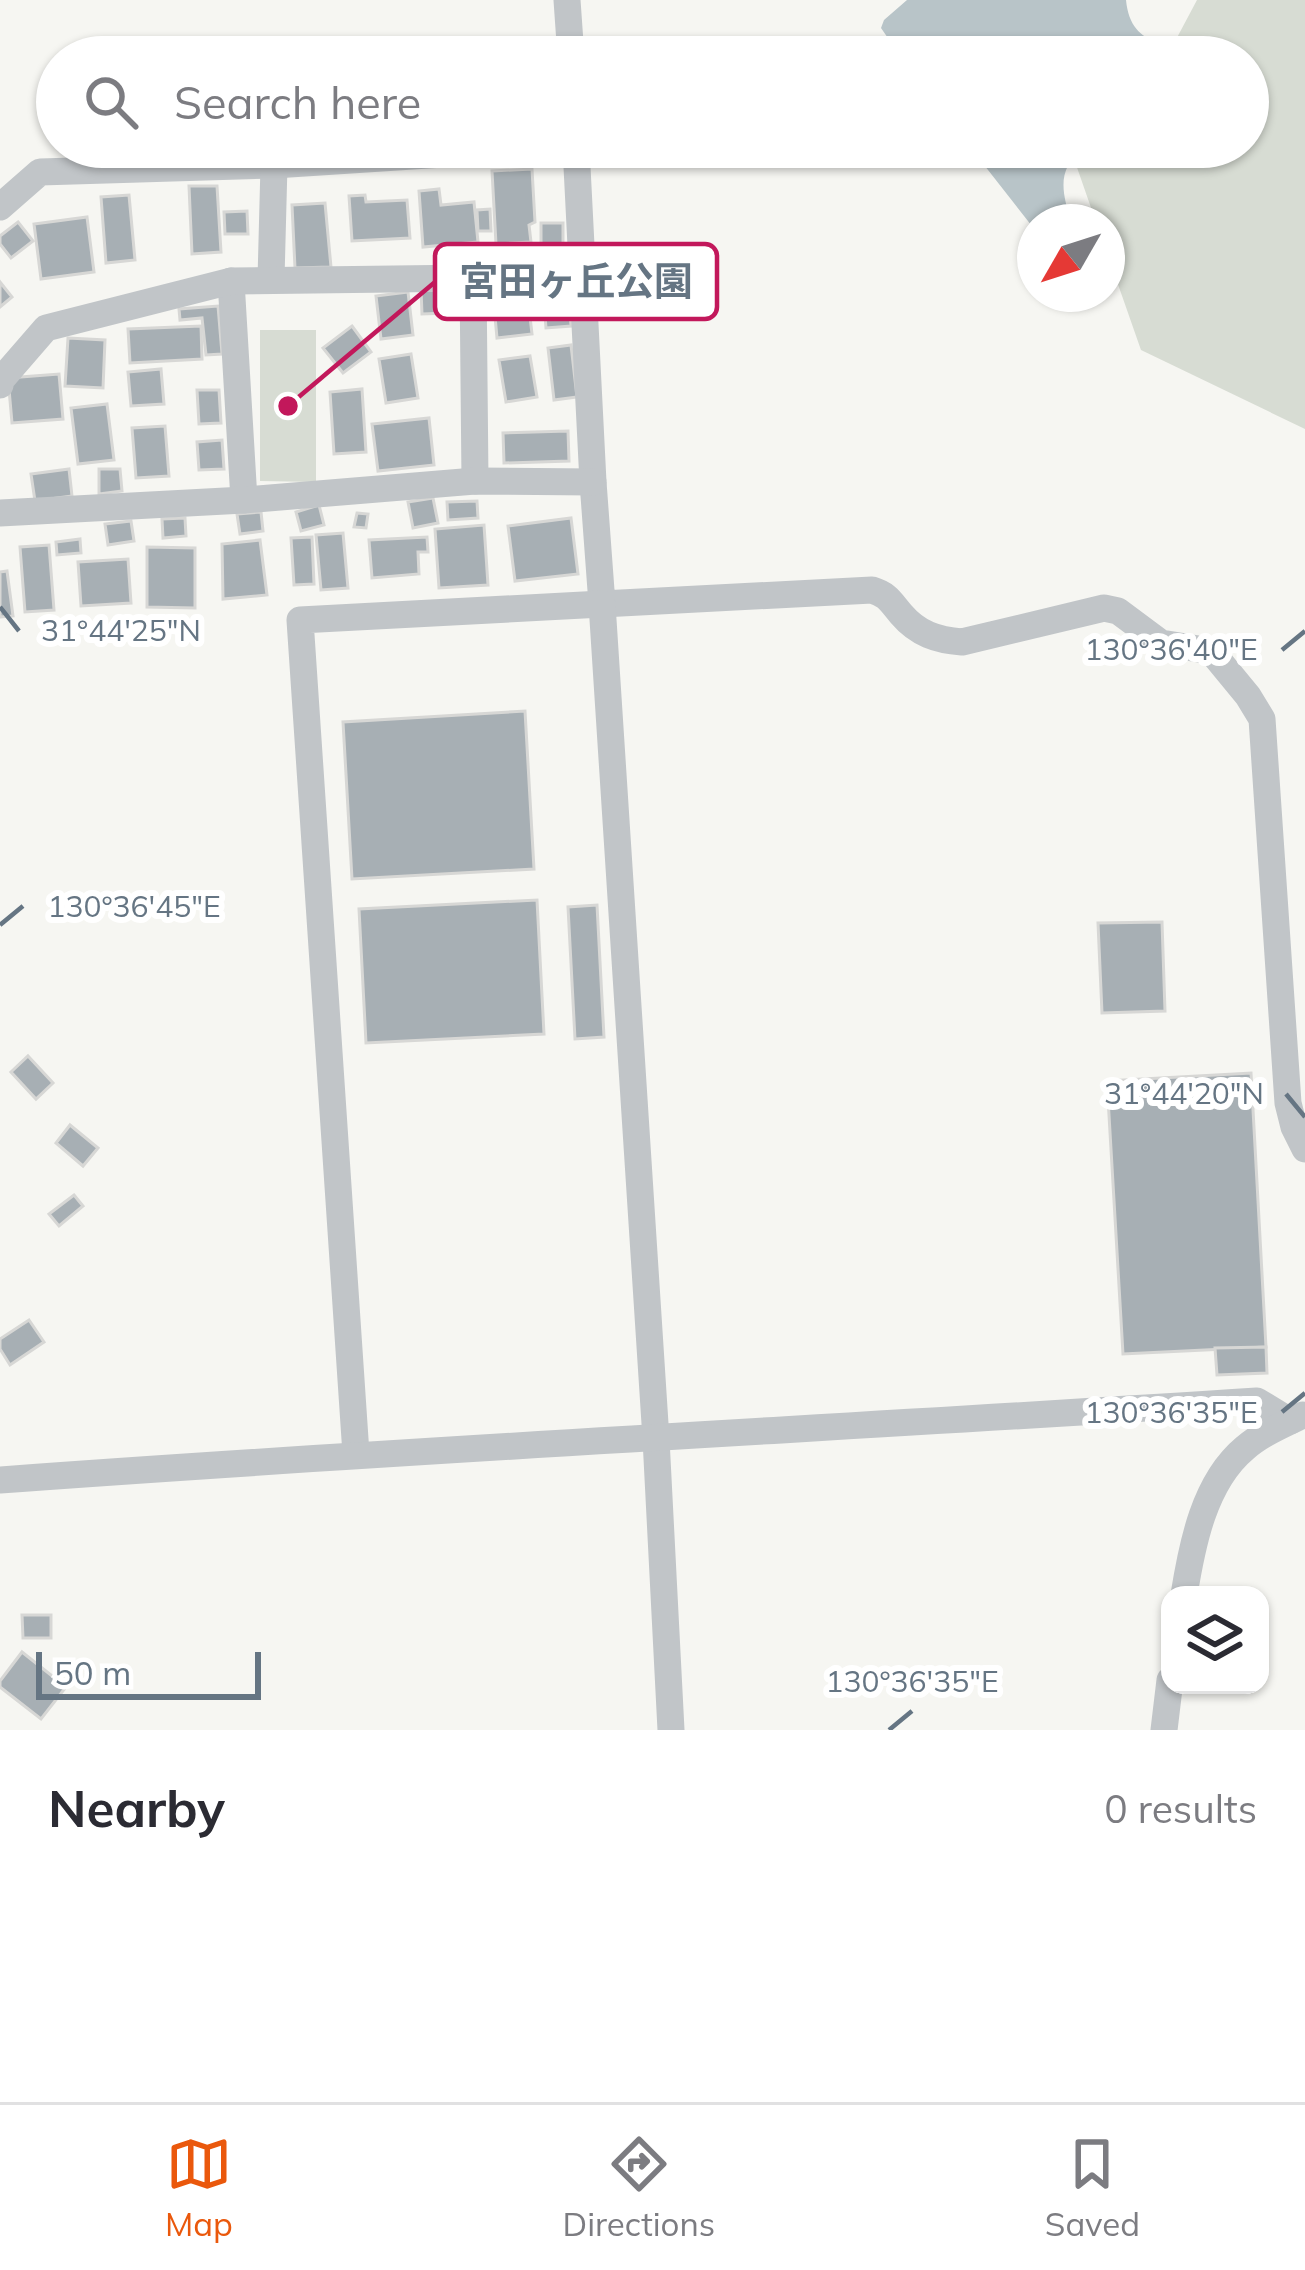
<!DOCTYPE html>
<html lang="en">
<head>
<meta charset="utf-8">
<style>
	body { margin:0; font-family:Mulish,"Noto Sans JP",sans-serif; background:#f2f2f3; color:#2b2b33 }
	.controls { position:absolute; right:36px; bottom:36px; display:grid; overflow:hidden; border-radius:24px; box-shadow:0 3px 9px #0004 }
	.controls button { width:108px; height:108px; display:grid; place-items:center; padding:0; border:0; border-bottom:3px solid #e1e1e2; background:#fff; color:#2b2b33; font:60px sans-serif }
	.compass { position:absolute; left:1017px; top:204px; width:108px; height:108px; border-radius:50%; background:#fff; box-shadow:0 3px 9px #0004; rotate:231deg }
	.scale { position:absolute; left:36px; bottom:30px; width:225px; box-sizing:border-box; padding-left:12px; border:6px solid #657583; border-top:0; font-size:33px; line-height:42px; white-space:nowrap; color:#657583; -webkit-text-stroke:9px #fff; paint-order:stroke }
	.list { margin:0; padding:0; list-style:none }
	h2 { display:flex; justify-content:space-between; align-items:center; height:156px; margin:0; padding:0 48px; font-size:51px }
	h2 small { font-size:39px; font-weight:400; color:#7c7c81 }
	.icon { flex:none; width:66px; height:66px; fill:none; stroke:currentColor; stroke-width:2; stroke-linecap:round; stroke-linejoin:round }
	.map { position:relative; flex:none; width:1305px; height:1730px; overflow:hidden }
	.search { position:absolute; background:#fff; box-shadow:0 3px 9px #0004; left:36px; right:36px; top:36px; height:132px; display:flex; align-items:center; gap:30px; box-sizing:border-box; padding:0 42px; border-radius:66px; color:#7c7c81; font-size:45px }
	.sheet { height:372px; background:#fff }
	nav { display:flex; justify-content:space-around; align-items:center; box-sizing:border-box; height:168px; border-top:3px solid #e1e1e2; background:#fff; font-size:33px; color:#7c7c81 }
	nav a { display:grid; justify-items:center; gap:6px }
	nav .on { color:#ea580c }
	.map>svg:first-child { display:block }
	.green { fill:#d7dcd3 }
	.water { fill:#b8c4c8 }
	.building { fill:#a7afb4; stroke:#d7d7d5; stroke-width:3 }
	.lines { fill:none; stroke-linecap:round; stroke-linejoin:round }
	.street { stroke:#c1c5c8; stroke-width:27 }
	.ticks { fill:none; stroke:#657583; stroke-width:4.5 }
	.ticks-label { font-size:30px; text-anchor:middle; fill:#657583; stroke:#fff; stroke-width:12; stroke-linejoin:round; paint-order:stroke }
	.leader { fill:none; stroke:#c2185b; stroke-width:4.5 }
	.callout-dot { fill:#c2185b; stroke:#fff; stroke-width:4.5 }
	.callout { fill:#fff; stroke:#c2185b; stroke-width:4.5 }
	.callout-label { font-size:39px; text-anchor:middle; font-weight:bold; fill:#657583 }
</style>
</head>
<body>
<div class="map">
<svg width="1305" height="1730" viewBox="0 0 1305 1730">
	<rect width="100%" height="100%" fill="#f6f6f2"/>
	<!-- green -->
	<g class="green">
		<polygon points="1197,0 1305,0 1305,429 1141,350 1107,253 1107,222 1096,222 1073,156 1084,147 1248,147 1248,57 1211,57 1172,47"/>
		<polygon points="260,330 316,330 316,482 260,481"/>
	</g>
	<!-- water -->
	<g class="water">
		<path d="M907,0H1126C1131,52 1174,41 1211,57H901L881,28L884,20Z"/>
		<path d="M970,147H1084C1056,170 1062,191 1071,222H1035V230Z"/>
	</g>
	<!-- building -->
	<g class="building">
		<polygon points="532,169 535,222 529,225 531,242 496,244 492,171"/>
		<polygon points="189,186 217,186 221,252 192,254"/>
		<polygon points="439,189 441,205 474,202 478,242 423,247 419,191"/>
		<polygon points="129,195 135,260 106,263 101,197"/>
		<polygon points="365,195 366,202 407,200 410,238 352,241 349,196"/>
		<polygon points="325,203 331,267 295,268 292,205"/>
		<polygon points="490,209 491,231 478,231 477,210"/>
		<polygon points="247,211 248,234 225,234 224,212"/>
		<polygon points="87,217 94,272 41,279 34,224"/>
		<polygon points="18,222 33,241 11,258 0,244 0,236"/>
		<rect x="541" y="223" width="22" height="23"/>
		<polygon points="0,282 12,297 0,307"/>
		<polygon points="447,288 449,313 422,314 421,289"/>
		<polygon points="527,291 532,334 497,338 493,295"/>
		<polygon points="408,292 413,335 381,339 376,296"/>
		<polygon points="569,300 571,326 546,328 544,302"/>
		<polygon points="218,306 222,354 206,355 202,318 180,320 179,309"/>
		<polygon points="201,326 202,359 130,363 128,329"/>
		<polygon points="352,326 371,352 343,373 323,348"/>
		<polygon points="68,338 105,340 103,388 65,386"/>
		<polygon points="571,345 577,397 554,400 548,348"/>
		<polygon points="411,354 418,398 386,403 379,359"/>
		<polygon points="530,356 537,397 506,402 499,360"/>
		<polygon points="161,369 164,404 131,406 128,372"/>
		<polygon points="59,374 63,419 12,423 8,378"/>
		<polygon points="362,389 366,452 334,454 330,392"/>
		<polygon points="197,390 219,390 221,423 199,424"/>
		<polygon points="107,404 114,460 78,464 71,408"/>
		<polygon points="429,418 434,465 378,471 372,424"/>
		<polygon points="165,426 169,476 136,478 132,428"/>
		<polygon points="568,431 569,461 504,463 503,433"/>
		<polygon points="222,440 224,469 199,470 197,442"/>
		<polygon points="69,469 72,496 35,501 31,474"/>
		<polygon points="99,469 120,469 122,491 99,494"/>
		<polygon points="433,498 438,523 413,528 408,502"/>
		<polygon points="477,501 478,518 448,520 447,502"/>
		<polygon points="319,505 324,525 301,531 296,512"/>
		<polygon points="261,512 263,531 240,534 237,514"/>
		<polygon points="357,513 368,514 366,528 354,527"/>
		<polygon points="185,518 186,536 163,538 162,519"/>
		<polygon points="571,518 578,574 515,581 508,526"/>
		<polygon points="131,521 134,541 108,545 105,524"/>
		<polygon points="484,525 488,585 439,588 435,529"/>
		<polygon points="343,533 348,588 321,590 316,535"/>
		<polygon points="312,537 314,584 294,585 291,538"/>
		<polygon points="427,537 428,552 418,552 419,574 372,578 369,540"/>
		<polygon points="80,539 81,553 57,555 56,542"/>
		<polygon points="260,540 267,595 223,599 222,544"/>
		<polygon points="49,545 54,610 25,612 20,547"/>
		<polygon points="147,547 195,548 195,608 147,607"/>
		<polygon points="128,559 131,603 81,606 78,562"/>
		<polygon points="7,571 13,616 0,617 0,572"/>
		<polygon points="525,711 534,869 352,879 343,722"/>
		<polygon points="537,900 544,1034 366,1043 359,909"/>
		<polygon points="597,905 604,1037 575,1039 568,907"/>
		<polygon points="1162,922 1165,1011 1102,1013 1098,923"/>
		<polygon points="28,1056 53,1083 36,1099 11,1072"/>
		<polygon points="1251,1073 1266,1347 1123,1354 1107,1081"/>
		<polygon points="70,1125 98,1148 83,1166 56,1143"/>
		<polygon points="74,1195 83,1206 59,1226 49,1214"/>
		<polygon points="29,1320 44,1342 10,1365 0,1349 0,1339"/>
		<polygon points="1266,1347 1267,1373 1217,1375 1215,1348"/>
		<polygon points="22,1615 51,1615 51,1638 23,1638"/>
		<polygon points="22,1652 66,1687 41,1719 0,1687 0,1681"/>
	</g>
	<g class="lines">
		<!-- street -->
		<g class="street">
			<polyline points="567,0 571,57"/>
			<path d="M576,147L593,482L602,604L872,590C888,595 890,601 901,614C918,634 937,640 962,642L1104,608L1118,611L1161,643L1211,651L1248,696L1262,719L1288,1103L1294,1127L1305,1149"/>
			<polyline points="0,207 40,172 274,165 550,147"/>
			<polyline points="473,278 475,481"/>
			<polyline points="271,279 274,165"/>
			<polyline points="231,281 244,500"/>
			<polyline points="0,385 1,380 46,328 231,281 473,278 584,268"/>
			<polyline points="0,513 244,500 475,481 593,482"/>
			<polyline points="356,1454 300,620 602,604 656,1439 671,1730"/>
			<path d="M0,1480C419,1449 838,1428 1257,1401L1290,1421"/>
			<path d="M1184,1595C1192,1545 1204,1482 1245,1448C1261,1434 1284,1424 1303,1415"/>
			<polyline points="1164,1730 1170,1680"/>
		</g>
	</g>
	<!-- ticks -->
	<path class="ticks" d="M0,607L19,631M1282,650L1305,631M0,925L23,906M1286,1094L1305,1117M1282,1412L1305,1393M889,1730L912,1711"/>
	<g class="ticks-label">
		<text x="121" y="641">31°44'25"N</text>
		<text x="1171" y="660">130°36'40"E</text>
		<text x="134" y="917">130°36'45"E</text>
		<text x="1184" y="1104">31°44'20"N</text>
		<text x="1171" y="1423">130°36'35"E</text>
		<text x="912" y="1692">130°36'35"E</text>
	</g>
	<!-- callouts -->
	<path class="leader" d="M288 406L435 282"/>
	<circle class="callout-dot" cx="288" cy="406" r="12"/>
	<rect class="callout" x="435" y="244" width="282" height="75" rx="12"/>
	<g class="callout-label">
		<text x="576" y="295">宮田ヶ丘公園</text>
	</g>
</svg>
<div class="controls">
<button><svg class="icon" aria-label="layers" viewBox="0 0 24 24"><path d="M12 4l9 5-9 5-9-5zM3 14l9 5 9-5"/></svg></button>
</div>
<svg class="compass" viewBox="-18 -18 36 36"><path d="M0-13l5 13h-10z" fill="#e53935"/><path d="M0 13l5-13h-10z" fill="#7c7c81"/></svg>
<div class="scale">50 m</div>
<div class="search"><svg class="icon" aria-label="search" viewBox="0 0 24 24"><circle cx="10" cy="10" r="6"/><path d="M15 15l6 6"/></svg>Search here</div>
</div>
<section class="sheet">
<h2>Nearby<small>0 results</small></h2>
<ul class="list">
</ul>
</section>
<nav>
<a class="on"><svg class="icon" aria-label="map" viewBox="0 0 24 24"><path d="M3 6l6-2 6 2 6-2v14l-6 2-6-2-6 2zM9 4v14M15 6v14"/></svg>Map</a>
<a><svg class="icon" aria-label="directions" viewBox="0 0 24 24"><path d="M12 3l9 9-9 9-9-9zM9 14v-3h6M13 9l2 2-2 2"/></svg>Directions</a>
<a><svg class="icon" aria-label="saved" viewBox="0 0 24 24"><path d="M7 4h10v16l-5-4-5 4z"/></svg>Saved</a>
</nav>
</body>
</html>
